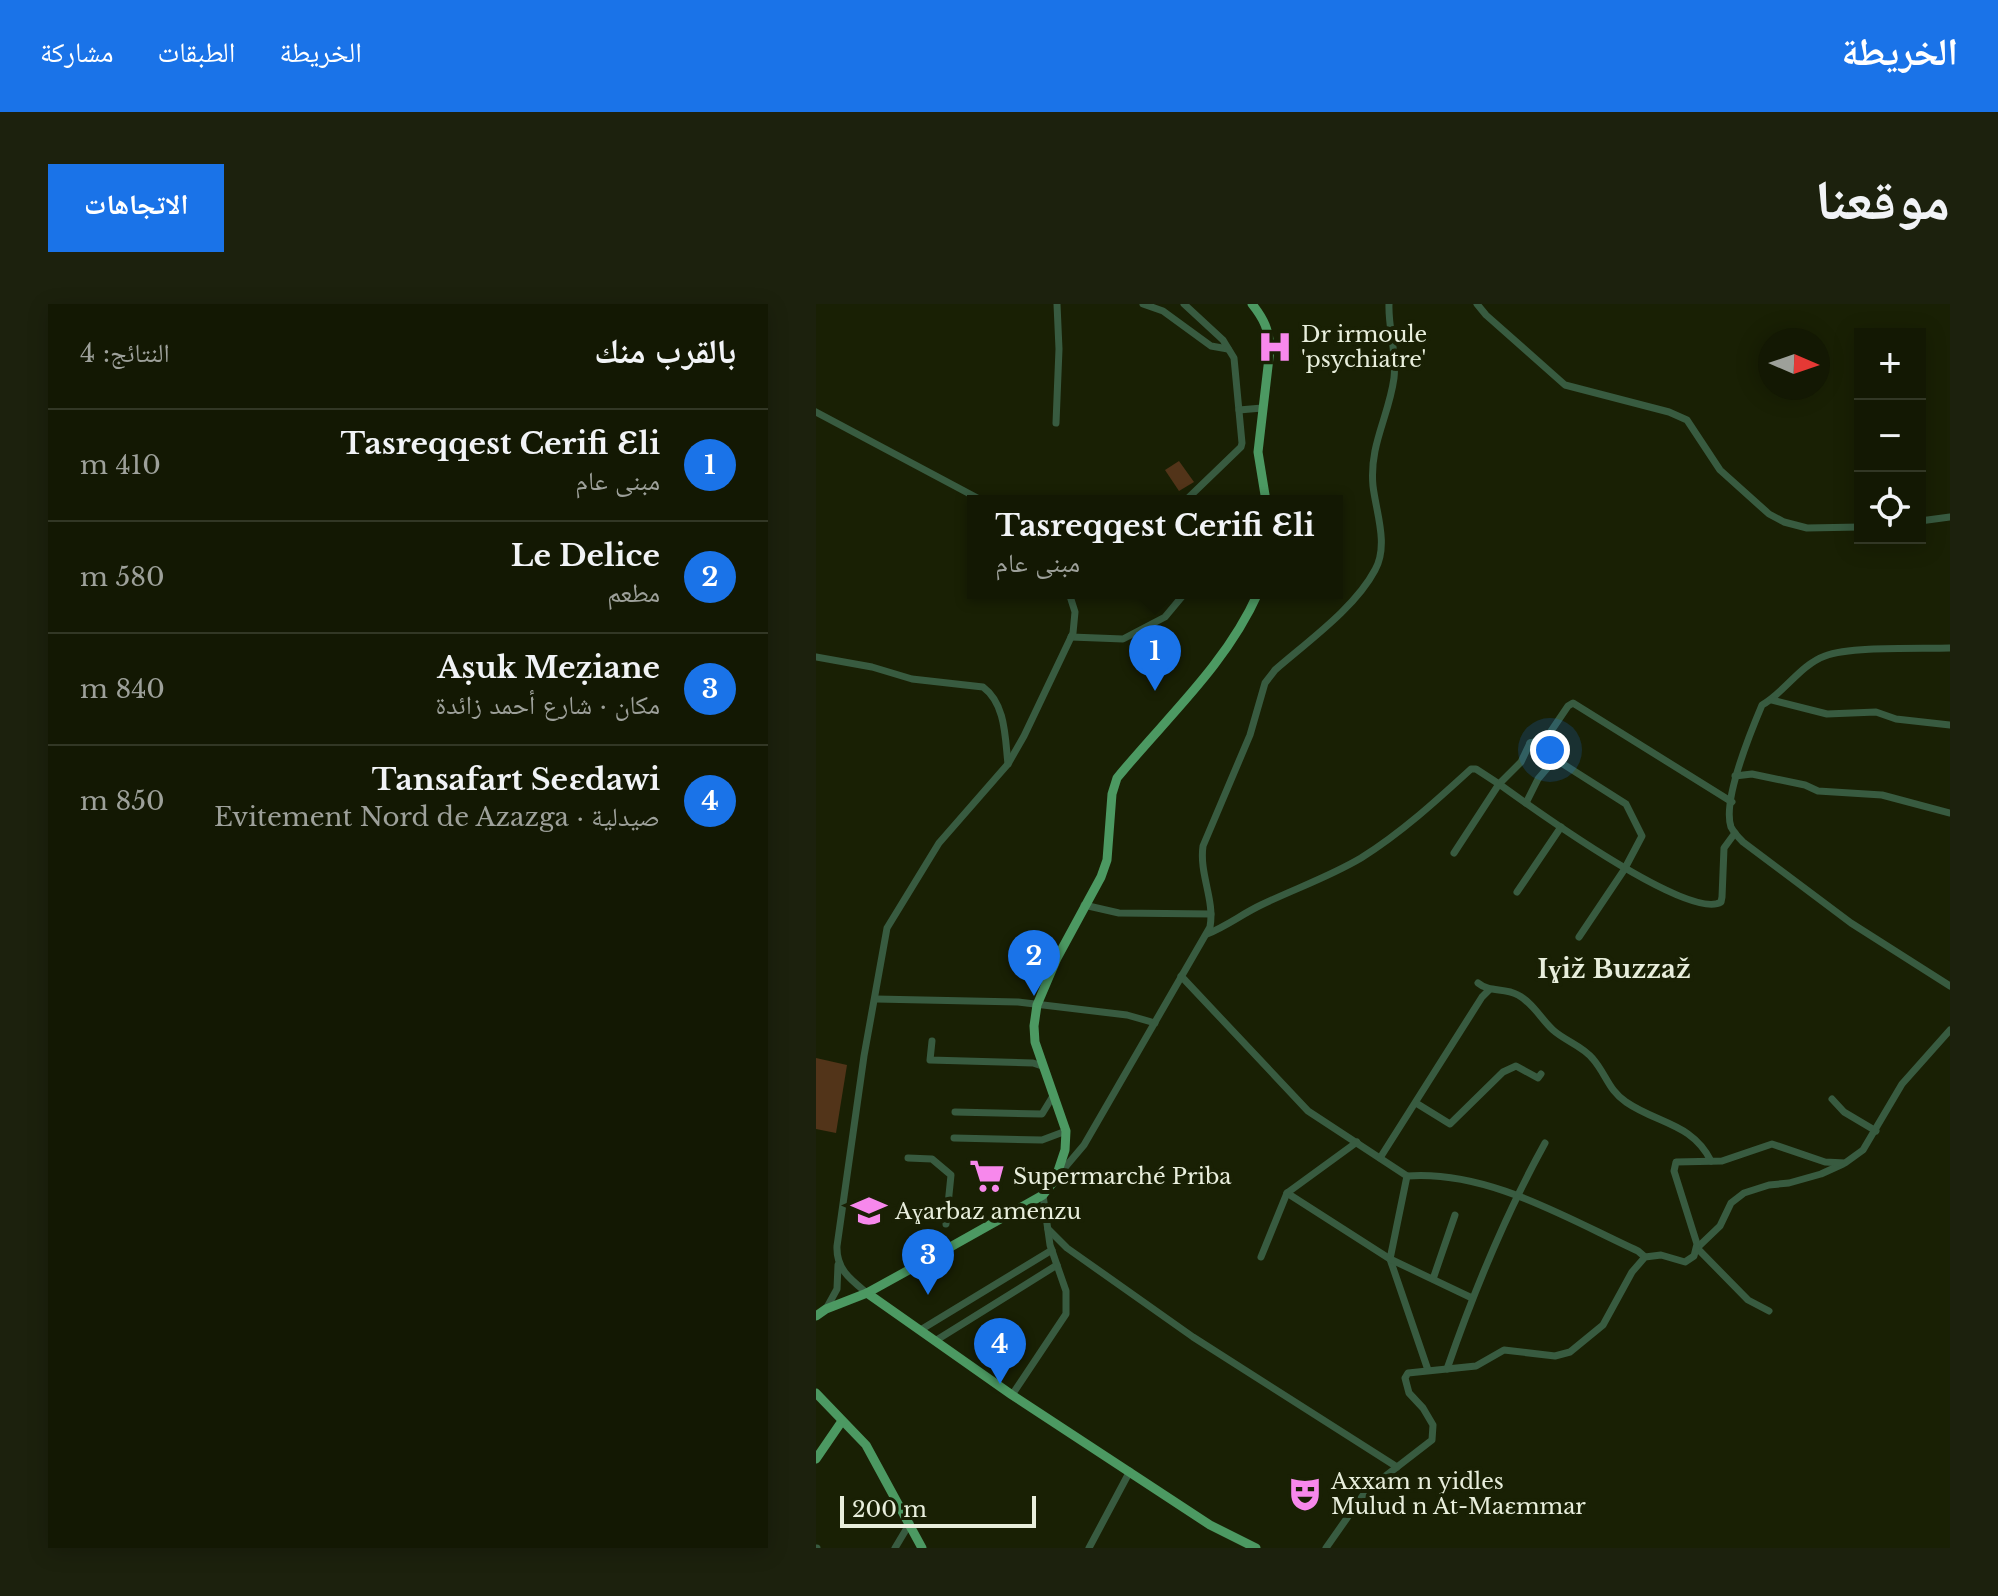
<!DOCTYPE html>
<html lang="ar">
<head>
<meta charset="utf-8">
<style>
	body { margin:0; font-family:"Libre Baskerville","Noto Naskh Arabic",serif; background:#1c210d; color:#f1f3f6; direction:rtl }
	.controls { position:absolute; right:24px; top:24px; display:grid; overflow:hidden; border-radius:0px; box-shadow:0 4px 20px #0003 }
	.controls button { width:72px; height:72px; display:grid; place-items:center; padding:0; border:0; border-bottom:2px solid #323725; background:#131803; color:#f1f3f6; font:40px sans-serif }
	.compass { position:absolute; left:942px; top:24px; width:72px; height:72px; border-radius:50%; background:#131803; box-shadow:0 4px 20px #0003; rotate:92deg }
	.scale { position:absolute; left:24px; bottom:20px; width:196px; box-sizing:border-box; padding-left:8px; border:4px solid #e8eedc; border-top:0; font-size:22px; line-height:28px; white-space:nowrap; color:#e8eedc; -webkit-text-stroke:6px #192004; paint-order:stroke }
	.you { position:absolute; left:734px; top:446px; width:28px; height:28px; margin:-20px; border:6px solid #fff; border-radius:50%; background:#1a73e8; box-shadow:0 0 0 12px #1a73e833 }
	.badge { display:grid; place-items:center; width:52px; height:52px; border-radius:50%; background:#1a73e8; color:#fff; font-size:26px; font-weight:700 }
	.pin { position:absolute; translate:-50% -66px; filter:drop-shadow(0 2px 4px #0008) }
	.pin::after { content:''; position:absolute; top:42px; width:28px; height:24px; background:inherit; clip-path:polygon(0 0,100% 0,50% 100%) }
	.popup { position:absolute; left:151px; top:191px; width:376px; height:104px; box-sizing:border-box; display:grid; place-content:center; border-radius:0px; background:#131803; filter:drop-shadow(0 2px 6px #0005); font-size:26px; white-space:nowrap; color:#9da09a }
	.popup b { font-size:30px; color:#f1f3f6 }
	.popup::after { content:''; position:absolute; left:50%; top:100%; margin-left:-16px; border:16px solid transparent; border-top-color:#131803 }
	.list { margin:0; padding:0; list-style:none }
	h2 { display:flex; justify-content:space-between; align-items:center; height:104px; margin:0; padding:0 32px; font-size:34px }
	h2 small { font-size:26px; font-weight:400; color:#9da09a }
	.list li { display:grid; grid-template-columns:52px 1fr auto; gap:24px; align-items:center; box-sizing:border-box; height:112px; padding:0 32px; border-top:2px solid #323725 }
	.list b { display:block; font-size:30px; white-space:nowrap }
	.list p { margin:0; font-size:26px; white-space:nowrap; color:#9da09a }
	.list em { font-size:26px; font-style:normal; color:#9da09a }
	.icon { flex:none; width:44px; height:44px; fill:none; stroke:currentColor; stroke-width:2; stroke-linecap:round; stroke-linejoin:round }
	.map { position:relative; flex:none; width:1134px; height:1244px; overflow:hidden; direction:ltr; border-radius:0px }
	header { display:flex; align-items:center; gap:48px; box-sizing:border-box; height:112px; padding:0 40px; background:#1a73e8; color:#fff }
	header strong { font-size:38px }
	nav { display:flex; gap:44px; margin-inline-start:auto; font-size:28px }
	.intro { display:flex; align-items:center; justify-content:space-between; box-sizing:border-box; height:192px; padding:0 48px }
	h1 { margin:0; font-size:56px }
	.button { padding:20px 36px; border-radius:0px; background:#1a73e8; color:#fff; font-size:28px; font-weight:700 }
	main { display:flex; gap:48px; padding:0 48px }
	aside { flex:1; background:#131803; border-radius:0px; box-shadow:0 4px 20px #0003 }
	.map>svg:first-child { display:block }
	.green { fill:#523419 }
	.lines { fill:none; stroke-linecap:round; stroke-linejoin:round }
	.minor { stroke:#385b40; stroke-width:7 }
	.major { stroke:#4c9962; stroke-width:9 }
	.labels { text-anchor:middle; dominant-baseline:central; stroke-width:8; stroke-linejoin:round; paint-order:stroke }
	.poi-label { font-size:22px; fill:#e8eedc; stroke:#192004; text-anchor:start }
	.quarter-label { font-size:26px; font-weight:bold; fill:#e8eedc; stroke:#192004 }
</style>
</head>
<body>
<header>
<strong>الخريطة</strong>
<nav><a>الخريطة</a><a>الطبقات</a><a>مشاركة</a></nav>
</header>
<div class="intro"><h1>موقعنا</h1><a class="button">الاتجاهات</a></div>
<main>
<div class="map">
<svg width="1134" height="1244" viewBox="0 0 1134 1244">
	<rect width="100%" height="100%" fill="#192004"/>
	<!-- green -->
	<g class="green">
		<polygon points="363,157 378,178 363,187 349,166"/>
		<polygon points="0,754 31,761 20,829 0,825"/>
	</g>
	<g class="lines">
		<!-- minor -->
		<g class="minor">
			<polyline points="327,0 347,7 395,42 412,45"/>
			<polyline points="368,0 407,36 418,54 426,139 425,143 369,197"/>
			<polyline points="661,0 670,11 749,81 853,108 871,116 904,166 953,210 968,218 991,224 1044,223"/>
			<polyline points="423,106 446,104"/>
			<polyline points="0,108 167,197"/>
			<polyline points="240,119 243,45 241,0"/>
			<polyline points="1104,217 1134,213"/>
			<polyline points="255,333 307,335 349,313 369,289"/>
			<path d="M1134,344C1104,345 1035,342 1009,352C984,361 968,389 946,401C935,427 906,497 915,523C918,529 922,533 927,538L1035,619L1134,682"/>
			<path d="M0,353L56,363L96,375L167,383C190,400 189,434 192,460"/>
			<polyline points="956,396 1011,410 1060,408 1080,415 1134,421"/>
			<polyline points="714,439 810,500 826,532 808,566 763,633"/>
			<polyline points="919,472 936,470 989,481 1002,487 1066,491 1134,509"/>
			<polyline points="710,499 722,475 739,455"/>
			<path d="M638,549L683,480C715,503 873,618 905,598L906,593L908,544L919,529"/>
			<polyline points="701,588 745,523"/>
			<polyline points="268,601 303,609 395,610"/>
			<path d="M391,630C411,622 426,610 445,601C478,585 513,573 545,554C585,529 620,497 655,465H660L683,480L705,458L714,439L729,436L752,402L757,399L916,498"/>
			<polyline points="365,672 492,807 591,872 574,955 612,1066"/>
			<path d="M662,679C674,689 688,683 702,691C717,699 725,715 737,726C749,737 767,742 777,755C790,770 793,787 810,798C842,820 876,819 895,857"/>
			<polyline points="60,695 202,698 311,711 339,719"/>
			<polyline points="116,737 114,756 217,759 226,762"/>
			<polyline points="1016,795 1028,808 1060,827"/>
			<polyline points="600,799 634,820 687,768 700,762 722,774 725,770"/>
			<polyline points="139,808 226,810 237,792"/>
			<polyline points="138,834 226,836 250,827"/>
			<polyline points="92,854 116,855 135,871 130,920"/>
			<polyline points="564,854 666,693 673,686"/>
			<path d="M591,872C672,866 750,914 822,947L829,953"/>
			<path d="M240,874L268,841L394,623C399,596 383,570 387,542L434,431L449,379L459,366C491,338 539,304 559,266C573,241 560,208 557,182C553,141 573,112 578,74C581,49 572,24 573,0"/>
			<polyline points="471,889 574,955 656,994"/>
			<polyline points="232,925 251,944 377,1033 581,1163"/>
			<polyline points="445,953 471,889 541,838"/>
			<polyline points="617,975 639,911"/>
			<path d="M51,989C34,975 20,965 21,942L48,752L71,624L123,539L192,460L208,432L257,329L259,308L253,289"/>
			<polyline points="10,1005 21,985 22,961"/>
			<polyline points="953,1007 932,996 881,944 904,922 915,899 928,889 953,881 973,879 1005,870 1027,860"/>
			<polyline points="106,1025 236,946"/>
			<polyline points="119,1037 241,961"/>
			<path d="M631,1065C658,987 689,911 729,839"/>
			<polyline points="196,1091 250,1010 250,987 234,941 227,891"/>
			<polyline points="0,1244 1,1244"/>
			<polyline points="79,1244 94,1219"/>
			<polyline points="273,1244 314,1167"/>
			<polyline points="510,1244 550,1187 616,1136 617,1121 607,1104 593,1089 589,1074 592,1069 660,1062 688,1046 739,1052 754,1048 787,1021 816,968 829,953 845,951 869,958 878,952 881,940 858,867 860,858 906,857 956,840 1009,858 1029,859 1047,846 1086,780 1134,726"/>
		</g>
		<!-- major -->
		<g class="major">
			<path d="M436,0C448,15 453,26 454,45L442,148L450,197"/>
			<polyline points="51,989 196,1091 394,1221 440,1244"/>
			<path d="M0,1012L10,1005L51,989L129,946L227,891L239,876L249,846L250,827L219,738L218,722L221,701L241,654L285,573L291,556L296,490L301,474C350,414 410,361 442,289"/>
			<polyline points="0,1089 50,1141 106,1244"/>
			<polyline points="0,1155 26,1117"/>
		</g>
	</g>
	<!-- icons -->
	<defs>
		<g id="hospital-bare" transform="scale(2.76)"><path d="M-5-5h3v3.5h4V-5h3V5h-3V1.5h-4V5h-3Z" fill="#f788ec" stroke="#192004" stroke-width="2.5" paint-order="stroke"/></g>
		<g id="supermarket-bare" transform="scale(2.76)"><path d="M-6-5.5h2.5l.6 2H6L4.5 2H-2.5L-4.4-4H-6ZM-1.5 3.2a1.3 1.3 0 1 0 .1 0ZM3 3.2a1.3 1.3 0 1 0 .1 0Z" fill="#f788ec" stroke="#192004" stroke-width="2.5" paint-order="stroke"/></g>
		<g id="school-bare" transform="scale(2.76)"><path d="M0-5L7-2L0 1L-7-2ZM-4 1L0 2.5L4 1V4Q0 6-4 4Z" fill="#f788ec" stroke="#192004" stroke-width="2.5" paint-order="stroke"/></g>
		<g id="theatre-bare" transform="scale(2.76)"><path d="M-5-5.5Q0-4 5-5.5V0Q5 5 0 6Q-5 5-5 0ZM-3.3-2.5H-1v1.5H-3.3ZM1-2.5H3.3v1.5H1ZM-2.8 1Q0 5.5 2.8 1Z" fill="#f788ec" stroke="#192004" stroke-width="2.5" paint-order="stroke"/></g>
	</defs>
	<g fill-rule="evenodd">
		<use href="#hospital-bare" x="459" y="43"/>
		<use href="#supermarket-bare" x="171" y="872"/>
		<use href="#school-bare" x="53" y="907"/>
		<use href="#theatre-bare" x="489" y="1190"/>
	</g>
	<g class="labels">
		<!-- poi labels -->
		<g class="poi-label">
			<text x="485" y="30">Dr irmoule<tspan x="485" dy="25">'psychiatre'</tspan></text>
			<text x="197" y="872">Supermarché Priba</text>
			<text x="79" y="907">Aɣarbaz amenzu</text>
			<text x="515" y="1177">Axxam n yidles<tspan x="515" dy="25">Mulud n At-Maɛmmar</tspan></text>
		</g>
		<!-- quarter labels -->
		<g class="quarter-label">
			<text x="798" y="665">Iɣiž Buzzaž</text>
		</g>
	</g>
</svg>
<div class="controls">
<button>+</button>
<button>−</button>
<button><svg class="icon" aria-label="locate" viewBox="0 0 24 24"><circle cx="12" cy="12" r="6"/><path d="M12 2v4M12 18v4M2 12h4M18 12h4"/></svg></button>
</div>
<svg class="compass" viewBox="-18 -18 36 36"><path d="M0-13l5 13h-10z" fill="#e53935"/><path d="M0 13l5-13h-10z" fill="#9da09a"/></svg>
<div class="scale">200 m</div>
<div class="you"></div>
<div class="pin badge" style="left:339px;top:387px">1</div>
<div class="popup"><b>Tasreqqest Cerifi Ɛli</b>مبنى عام</div>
<div class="pin badge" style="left:218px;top:692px">2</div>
<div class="pin badge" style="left:112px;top:991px">3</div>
<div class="pin badge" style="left:184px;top:1080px">4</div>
</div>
<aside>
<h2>بالقرب منك<small>النتائج: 4</small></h2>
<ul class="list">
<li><span class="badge">1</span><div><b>Tasreqqest Cerifi Ɛli</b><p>مبنى عام</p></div><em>410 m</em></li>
<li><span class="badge">2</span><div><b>Le Delice</b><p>مطعم</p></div><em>580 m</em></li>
<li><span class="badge">3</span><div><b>Aṣuk Meẓiane</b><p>مكان · شارع أحمد زائدة</p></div><em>840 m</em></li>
<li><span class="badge">4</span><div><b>Tansafart Seɛdawi</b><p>صيدلية · Evitement Nord de Azazga</p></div><em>850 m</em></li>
</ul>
</aside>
</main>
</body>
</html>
